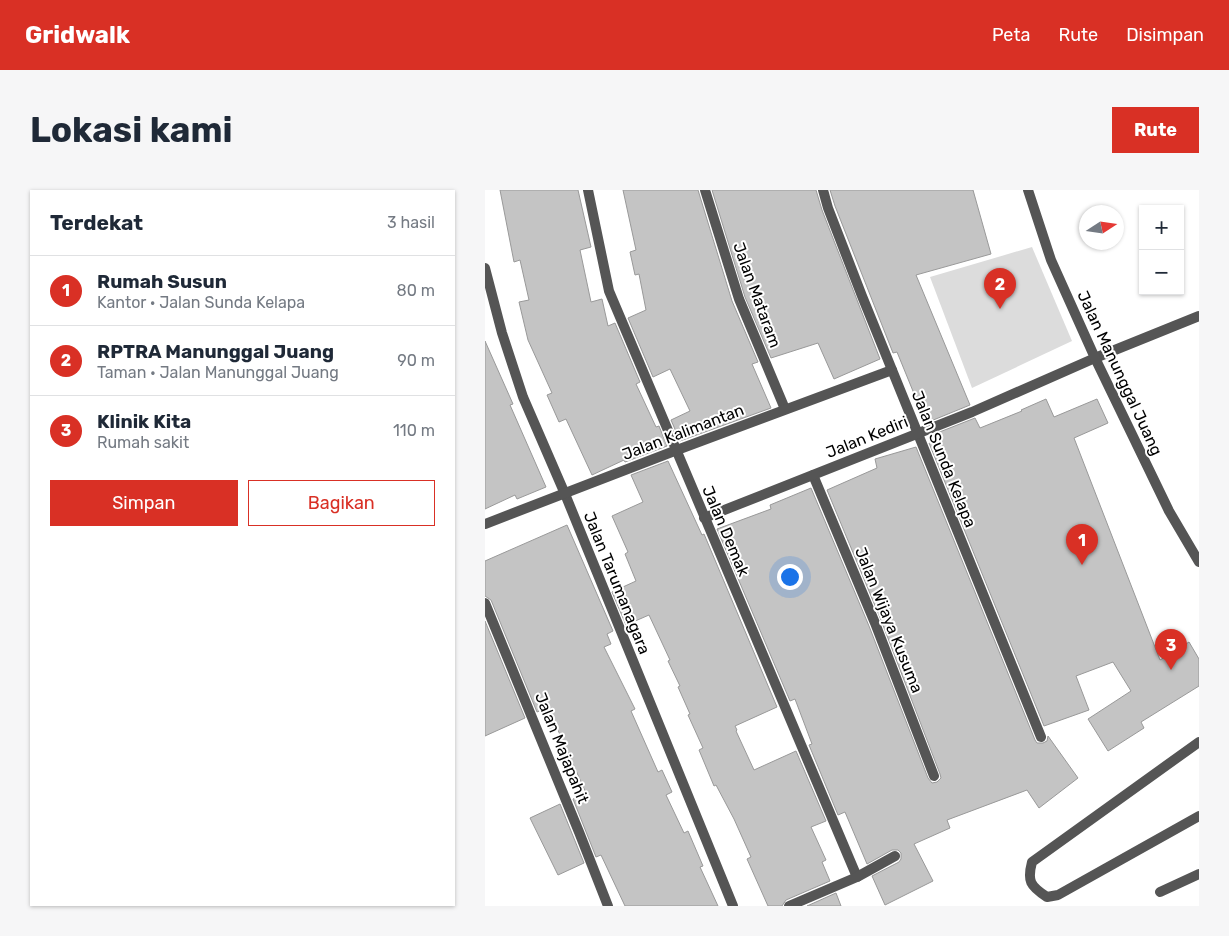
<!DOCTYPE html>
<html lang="id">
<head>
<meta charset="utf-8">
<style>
	body { margin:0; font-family:Rubik,sans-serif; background:#f6f6f7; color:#1f2937 }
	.controls { position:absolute; right:15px; top:15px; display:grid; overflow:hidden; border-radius:0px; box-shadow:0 1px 4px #0004 }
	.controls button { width:45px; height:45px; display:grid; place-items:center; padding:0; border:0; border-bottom:1px solid #e0e1e3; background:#fff; color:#1f2937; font:25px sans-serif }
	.compass { position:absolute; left:594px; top:15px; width:45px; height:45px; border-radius:50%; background:#fff; box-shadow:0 1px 4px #0004; rotate:78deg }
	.you { position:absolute; left:304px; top:386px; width:18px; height:18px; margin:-12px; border:4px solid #fff; border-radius:50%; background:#1a73e8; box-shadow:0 0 0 8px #1a73e833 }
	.badge { display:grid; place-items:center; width:32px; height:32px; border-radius:50%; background:#d93025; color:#fff; font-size:16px; font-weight:700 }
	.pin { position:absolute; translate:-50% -41px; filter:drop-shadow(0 1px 2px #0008) }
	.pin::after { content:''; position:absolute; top:26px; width:18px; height:15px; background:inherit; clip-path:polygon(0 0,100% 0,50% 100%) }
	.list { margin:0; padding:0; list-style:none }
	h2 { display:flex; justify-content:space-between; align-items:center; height:65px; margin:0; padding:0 20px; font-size:21px }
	h2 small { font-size:16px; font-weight:400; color:#747a83 }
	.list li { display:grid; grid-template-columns:32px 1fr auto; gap:15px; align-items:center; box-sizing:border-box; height:70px; padding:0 20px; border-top:1px solid #e0e1e3 }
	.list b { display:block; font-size:19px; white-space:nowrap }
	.list p { margin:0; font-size:16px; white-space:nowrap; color:#747a83 }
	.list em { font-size:16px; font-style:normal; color:#747a83 }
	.actions { display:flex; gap:10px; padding:15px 20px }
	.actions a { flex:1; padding:11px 0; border:1px solid #d93025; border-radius:0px; text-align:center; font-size:18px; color:#d93025 }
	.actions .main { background:#d93025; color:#fff }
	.map { position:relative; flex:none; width:714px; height:716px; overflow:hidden; border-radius:0px }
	header { display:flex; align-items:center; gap:30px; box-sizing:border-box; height:70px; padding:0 25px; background:#d93025; color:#fff }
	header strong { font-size:24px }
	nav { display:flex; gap:28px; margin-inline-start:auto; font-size:18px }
	.intro { display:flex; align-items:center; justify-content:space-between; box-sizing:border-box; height:120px; padding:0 30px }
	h1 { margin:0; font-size:35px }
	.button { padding:12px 22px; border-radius:0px; background:#d93025; color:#fff; font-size:18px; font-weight:700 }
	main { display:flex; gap:30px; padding:0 30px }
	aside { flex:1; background:#fff; border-radius:0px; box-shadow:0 1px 4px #0004 }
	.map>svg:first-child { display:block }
	.green { fill:#dcdcdc }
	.building { fill:#c4c4c4; stroke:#999 }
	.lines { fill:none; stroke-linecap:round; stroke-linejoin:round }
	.service { stroke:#555; stroke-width:10 }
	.minor { stroke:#555; stroke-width:10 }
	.tertiary { stroke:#555; stroke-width:10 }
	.labels { text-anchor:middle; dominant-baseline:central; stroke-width:4; stroke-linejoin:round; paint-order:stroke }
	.street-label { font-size:16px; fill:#000; stroke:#fff }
</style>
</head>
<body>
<header>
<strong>Gridwalk</strong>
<nav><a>Peta</a><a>Rute</a><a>Disimpan</a></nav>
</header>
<div class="intro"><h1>Lokasi kami</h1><a class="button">Rute</a></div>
<main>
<aside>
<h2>Terdekat<small>3 hasil</small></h2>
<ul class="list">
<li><span class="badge">1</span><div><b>Rumah Susun</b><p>Kantor · Jalan Sunda Kelapa</p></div><em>80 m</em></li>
<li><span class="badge">2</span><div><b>RPTRA Manunggal Juang</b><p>Taman · Jalan Manunggal Juang</p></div><em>90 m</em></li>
<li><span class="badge">3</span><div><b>Klinik Kita</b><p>Rumah sakit</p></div><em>110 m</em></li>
</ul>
<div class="actions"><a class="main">Simpan</a><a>Bagikan</a></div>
</aside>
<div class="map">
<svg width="714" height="716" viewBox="0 0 714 716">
	<rect width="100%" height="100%" fill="#fff"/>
	<!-- green -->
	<polygon class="green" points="547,57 587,151 487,198 445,87"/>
	<!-- building -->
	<g class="building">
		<polygon points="15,0 93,0 106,57 95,60 106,112 117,109 123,136 130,133 155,192 151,194 171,237 174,236 182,256 140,272 139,270 107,285 81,229 74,232 62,205 67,203 43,150 34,112 44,110 35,70 29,72"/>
		<polygon points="138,0 213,0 247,111 273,172 267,174 286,218 195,251 186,230 205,221 185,179 168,187 143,128 161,120 154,84 150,85 145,62 151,60"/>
		<polygon points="227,0 331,0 337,20 395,169 349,189 333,153 286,168 260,107"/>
		<polygon points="345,0 488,0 506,64 431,85 485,215 441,233 412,162 408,163 350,16"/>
		<polygon points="0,151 28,214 25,215 61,297 32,309 30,305 0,319"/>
		<polygon points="561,209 569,227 612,209 623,233 589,248 675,470 704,452 714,469 714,496 656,532 659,538 623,561 603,529 646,501 628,472 591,486 604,520 559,536 444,253 449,252 447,245 490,228 495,238 537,221 536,220"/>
		<polygon points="431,257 550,550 552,553 558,553 562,551 563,546 593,588 554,618 542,600 462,630 465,638 429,654 448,691 400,715 387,686 414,672 416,669 416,663 413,660 407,660 382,674 360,622 353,625 324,555 327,554 310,509 305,511 232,339 286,319 285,315 326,298 384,436 443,588 447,593 452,592 456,588 455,584 396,430 342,300 392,278 390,269"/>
		<polygon points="183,271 217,345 219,344 292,517 250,536 252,540 251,541 269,580 311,561 341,631 326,637 341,670 337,672 345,691 301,710 297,716 283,716 262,669 266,667 249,629 231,595 229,596 214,560 218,558 203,525 205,524 193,497 195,496 183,471 185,470 164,425 141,435 127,402 151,391 140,364 143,362 127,326 158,312 146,285"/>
		<polygon points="82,335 128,441 122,444 126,454 119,457 150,519 146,521 173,582 177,580 187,602 181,605 199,643 203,641 218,676 215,677 233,716 140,716 116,665 111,667 88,609 101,603 72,538 66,541 57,520 52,522 6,410 0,406 0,371"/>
		<polygon points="0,431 40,528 0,546"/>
		<polygon points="75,614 99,673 73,685 45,628"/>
		<polygon points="351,703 356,716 322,716"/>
	</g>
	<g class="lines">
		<!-- service -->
		<g class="service">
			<path d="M714,552L547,672C542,691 545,696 562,707L573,705L714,626"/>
			<polyline points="675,702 714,684"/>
		</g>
		<!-- minor -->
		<g class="minor">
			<polyline points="103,0 124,101 372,687"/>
			<polyline points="220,0 254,109 300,219"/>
			<polyline points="338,0 343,18 377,106 556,547"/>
			<polyline points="0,78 17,143 38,207 80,304 248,716"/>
			<polyline points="328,285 390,433 449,586"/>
			<polyline points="219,328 487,222 610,168 714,126"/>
			<polyline points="0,334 192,260 407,180"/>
			<polyline points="0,413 94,642 123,716"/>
			<polyline points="304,716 372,687 410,666"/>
		</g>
		<!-- tertiary -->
		<polyline class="tertiary" points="543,0 566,70 610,168 684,321 714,372"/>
	</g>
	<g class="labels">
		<!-- street labels -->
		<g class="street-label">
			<text transform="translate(272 105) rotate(70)">Jalan Mataram</text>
			<text transform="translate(635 183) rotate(65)">Jalan Manunggal Juang</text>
			<text transform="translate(198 242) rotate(-21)">Jalan Kalimantan</text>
			<text transform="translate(382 247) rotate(-22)">Jalan Kediri</text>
			<text transform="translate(459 269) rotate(68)">Jalan Sunda Kelapa</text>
			<text transform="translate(241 341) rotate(67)">Jalan Demak</text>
			<text transform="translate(132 393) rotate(68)">Jalan Tarumanagara</text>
			<text transform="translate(404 430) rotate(68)">Jalan Wijaya Kusuma</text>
			<text transform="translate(77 558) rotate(68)">Jalan Majapahit</text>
		</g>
	</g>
</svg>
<div class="controls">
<button>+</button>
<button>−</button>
</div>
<svg class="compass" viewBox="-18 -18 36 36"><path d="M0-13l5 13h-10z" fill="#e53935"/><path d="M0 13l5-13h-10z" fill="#747a83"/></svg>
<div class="you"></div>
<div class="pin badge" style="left:597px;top:375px">1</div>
<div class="pin badge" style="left:515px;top:119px">2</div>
<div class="pin badge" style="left:686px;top:480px">3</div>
</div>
</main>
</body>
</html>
